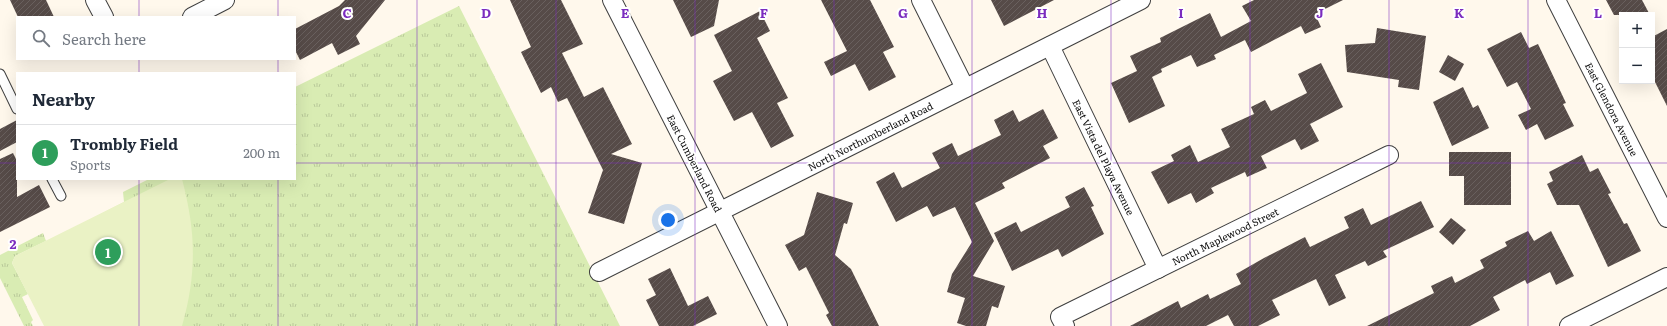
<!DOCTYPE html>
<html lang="en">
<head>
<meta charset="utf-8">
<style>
	body { margin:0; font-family:Literata,serif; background:#f2f2f3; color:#1f2937 }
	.controls { position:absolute; right:12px; top:12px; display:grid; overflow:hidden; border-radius:0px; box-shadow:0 4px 16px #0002 }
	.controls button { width:36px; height:36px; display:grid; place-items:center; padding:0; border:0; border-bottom:1px solid #e0e1e3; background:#fff; color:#1f2937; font:20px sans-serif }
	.you { position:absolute; left:668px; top:220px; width:14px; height:14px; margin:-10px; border:3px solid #fff; border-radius:50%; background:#1a73e8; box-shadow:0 0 0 6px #1a73e833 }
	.badge { display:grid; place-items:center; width:26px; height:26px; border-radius:50%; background:#c51c3e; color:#fff; font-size:13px; font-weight:700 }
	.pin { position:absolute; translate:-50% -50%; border:2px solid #fff; box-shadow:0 1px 4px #0006 }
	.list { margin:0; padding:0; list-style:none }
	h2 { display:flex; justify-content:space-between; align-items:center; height:52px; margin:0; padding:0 16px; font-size:17px }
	h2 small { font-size:13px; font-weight:400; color:#747a83 }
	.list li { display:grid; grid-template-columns:26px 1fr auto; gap:12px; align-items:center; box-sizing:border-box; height:56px; padding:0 16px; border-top:1px solid #e0e1e3 }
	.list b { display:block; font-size:15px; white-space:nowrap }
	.list p { margin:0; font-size:13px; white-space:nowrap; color:#747a83 }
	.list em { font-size:13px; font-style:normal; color:#747a83 }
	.icon { flex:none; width:22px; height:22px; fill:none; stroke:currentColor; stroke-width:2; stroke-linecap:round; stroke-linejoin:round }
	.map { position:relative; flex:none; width:1667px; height:326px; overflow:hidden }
	.search { position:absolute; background:#fff; box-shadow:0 4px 16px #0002; left:16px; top:16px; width:280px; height:44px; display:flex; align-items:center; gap:10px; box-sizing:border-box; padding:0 14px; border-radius:0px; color:#747a83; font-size:15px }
	.panel { position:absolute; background:#fff; box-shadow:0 4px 16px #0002; left:16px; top:72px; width:280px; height:108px; border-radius:0px }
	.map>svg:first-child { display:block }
	.grass { fill:url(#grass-tufts) }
	.pitch { fill:#eaf2c5 }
	.building { fill:url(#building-hatch) }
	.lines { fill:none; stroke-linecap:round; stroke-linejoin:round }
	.lane-casing { stroke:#3f3f3f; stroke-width:11 }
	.street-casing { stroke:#3f3f3f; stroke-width:20 }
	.lane { stroke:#fff; stroke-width:9 }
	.street { stroke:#fff; stroke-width:18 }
	.grid { fill:none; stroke:#7b2cbf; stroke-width:1; stroke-opacity:0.55 }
	.labels { text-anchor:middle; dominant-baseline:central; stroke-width:4; stroke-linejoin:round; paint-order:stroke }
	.street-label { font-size:10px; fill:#0c0c0c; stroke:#fff }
	.grid-label { font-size:13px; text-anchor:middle; font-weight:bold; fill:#7b2cbf; stroke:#fff; stroke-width:4; stroke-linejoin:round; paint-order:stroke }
</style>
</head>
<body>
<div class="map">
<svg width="1667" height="326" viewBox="0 0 1667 326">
	<defs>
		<pattern id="grass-tufts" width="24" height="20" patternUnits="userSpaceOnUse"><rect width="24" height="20" fill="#d9ecb3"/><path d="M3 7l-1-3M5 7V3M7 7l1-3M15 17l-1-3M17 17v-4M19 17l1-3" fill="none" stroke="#b9c999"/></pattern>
		<pattern id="building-hatch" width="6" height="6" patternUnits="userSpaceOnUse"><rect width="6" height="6" fill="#564b48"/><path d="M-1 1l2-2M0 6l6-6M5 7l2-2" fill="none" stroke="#69605e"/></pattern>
	</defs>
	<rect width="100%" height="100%" fill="#fff8ec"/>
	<!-- grass -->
	<g class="grass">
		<polygon points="459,6 620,326 80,326 83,223 124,202 123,192 149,179 295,179 295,87"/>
		<polygon points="43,233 46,241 15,256 12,263 28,294 22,297 33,320 31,322 33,326 24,326 0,278 0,255"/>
	</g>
	<!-- pitch -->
	<path class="pitch" d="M170,179H182C196,232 197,273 182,326H44L12,263L15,256Z"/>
	<!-- building -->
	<g class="building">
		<polygon points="10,0 46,0 54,17 18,17"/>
		<polygon points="345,0 385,0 356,36 360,44 338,55 332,43 300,60 295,50 295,29 339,6"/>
		<polygon points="510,0 561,0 583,44 562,53 584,97 603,87 632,144 611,154 642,163 624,224 588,213 603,170 567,98 558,102 551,87 541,93 521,52 531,47"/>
		<polygon points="673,0 719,0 714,26 691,37"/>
		<polygon points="821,0 870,0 894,47 883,52 896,77 869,91 855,64 831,76 824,62 847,51"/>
		<polygon points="991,0 1054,0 1004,26"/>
		<polygon points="1254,0 1343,0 1315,14 1321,27 1305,34 1301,26 1251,52 1245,40 1214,55 1216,59 1197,67 1191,55 1161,69 1162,72 1152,77 1165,106 1129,123 1111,83 1137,71 1130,56 1161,42 1160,38 1210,13 1221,37 1251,21 1242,6"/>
		<polygon points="1606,0 1642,0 1650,15 1614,15"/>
		<polygon points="760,11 770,31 757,38 788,98 777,103 794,136 771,148 752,112 734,121 713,81 732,71 714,35"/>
		<polygon points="1377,28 1426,36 1419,90 1398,87 1399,80 1347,72 1345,45 1375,43"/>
		<polygon points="1667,29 1667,106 1652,76 1652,37"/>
		<polygon points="1521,32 1529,48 1538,44 1566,103 1563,104 1574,126 1545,140 1537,124 1526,130 1518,115 1531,109 1517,82 1507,87 1487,49"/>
		<polygon points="1448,55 1464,64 1455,81 1439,72"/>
		<polygon points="1321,63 1343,107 1310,124 1319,141 1301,150 1295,139 1261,156 1267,168 1247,177 1245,172 1211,188 1214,193 1196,203 1191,193 1168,204 1151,172 1174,161 1171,155 1190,145 1198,162 1230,147 1221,129 1254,114 1251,107 1265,100 1271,111 1307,93 1298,74"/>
		<polygon points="1463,87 1473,108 1478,105 1489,128 1452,146 1433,102"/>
		<polygon points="1043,109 1058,138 1043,146 1050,158 1002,183 1005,188 975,203 994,241 973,276 1005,286 998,308 992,306 986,326 966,326 957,323 965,298 947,292 952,274 972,242 955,207 933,217 927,206 896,222 876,182 894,172 902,188 940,168 932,153 952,143 958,156 1001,135 994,120 1013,110 1019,122"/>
		<polygon points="17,120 17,142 0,151 0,129"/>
		<polygon points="1449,152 1511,152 1511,205 1464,205 1464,176 1449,176"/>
		<polygon points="13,153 17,161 17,197 39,185 50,207 0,232 0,159"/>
		<polygon points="1582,155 1590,172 1598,168 1611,193 1608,194 1624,224 1627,223 1641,251 1608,267 1579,205 1557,205 1547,184 1553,181 1549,172"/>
		<polygon points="1084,187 1094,206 1091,207 1104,234 1062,257 1058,249 1012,271 994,233 1016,222 1021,232 1070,207 1065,197"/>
		<polygon points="817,192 853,203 847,224 844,223 835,255 851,269 879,326 832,326 826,315 829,313 806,267 799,271 785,245 804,235"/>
		<polygon points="1421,201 1434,227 1383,251 1387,257 1368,266 1365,261 1335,275 1346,298 1329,306 1316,279 1272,300 1280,315 1258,326 1234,326 1228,315 1206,326 1130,326 1178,301 1181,308 1208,294 1210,299 1241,284 1236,274 1264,258 1305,237 1310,247 1349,228 1344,217 1363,208 1371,225"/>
		<polygon points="1451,218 1466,230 1453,245 1439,232"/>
		<polygon points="1528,231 1534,241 1551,231 1574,276 1556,285 1550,272 1527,284 1525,280 1493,297 1500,310 1470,326 1367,326 1434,293 1431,286 1452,276 1455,283 1484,268 1480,260 1507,246 1505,242"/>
		<polygon points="670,268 688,306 708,296 717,314 693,326 659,326 646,300 656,295 648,279"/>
	</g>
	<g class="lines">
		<!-- lane casing -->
		<g class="lane-casing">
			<g id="lane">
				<polyline points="0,74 17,109"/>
				<polyline points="52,179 61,196"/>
			</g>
		</g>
		<!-- street casing -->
		<g class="street-casing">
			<g id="street">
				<polyline points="95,0 104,17"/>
				<polyline points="612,0 778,326"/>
				<polyline points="921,0 965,88"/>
				<polyline points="1556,0 1667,218"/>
				<polyline points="192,17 225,0"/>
				<polyline points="1050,46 1158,269"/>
				<polyline points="599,272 1141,0"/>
				<polyline points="1065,326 1060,317 1389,155"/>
				<polyline points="1569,326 1667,277"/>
			</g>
		</g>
		<!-- lane -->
		<use href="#lane" class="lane"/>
		<!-- street -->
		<use href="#street" class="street"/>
	</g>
	<!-- grid -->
	<path class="grid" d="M139,0V17M278,0V17M417,0V326M556,0V326M695,0V326M834,0V326M972,0V326M1111,0V326M1250,0V326M1389,0V326M1528,0V326M139,59V73M278,59V73M0,163H17M295,163H1667M139,179V326M278,179V326"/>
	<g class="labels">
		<!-- street labels -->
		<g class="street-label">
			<text transform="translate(1612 109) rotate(63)">East Glendora Avenue</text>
			<text transform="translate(870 136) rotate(-27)">North Northumberland Road</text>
			<text transform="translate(1104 157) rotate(64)">East Vista del Playa Avenue</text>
			<text transform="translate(695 163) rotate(63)">East Cumberland Road</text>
			<text transform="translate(1225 236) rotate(-26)">North Maplewood Street</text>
		</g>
	</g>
	<g class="grid-label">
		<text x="347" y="18">C</text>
		<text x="486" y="18">D</text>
		<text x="625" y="18">E</text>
		<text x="764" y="18">F</text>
		<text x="903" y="18">G</text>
		<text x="1042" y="18">H</text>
		<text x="1181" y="18">I</text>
		<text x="1320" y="18">J</text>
		<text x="1459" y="18">K</text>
		<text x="1598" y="18">L</text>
		<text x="13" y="249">2</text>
	</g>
</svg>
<div class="controls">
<button>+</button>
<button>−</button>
</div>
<div class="you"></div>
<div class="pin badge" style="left:108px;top:252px;background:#2e9e5b">1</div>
<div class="search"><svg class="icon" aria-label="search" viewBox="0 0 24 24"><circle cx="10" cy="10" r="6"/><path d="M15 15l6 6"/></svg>Search here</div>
<section class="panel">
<h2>Nearby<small></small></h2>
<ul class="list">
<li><span class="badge" style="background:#2e9e5b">1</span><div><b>Trombly Field</b><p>Sports</p></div><em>200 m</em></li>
</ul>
</section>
</div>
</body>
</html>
